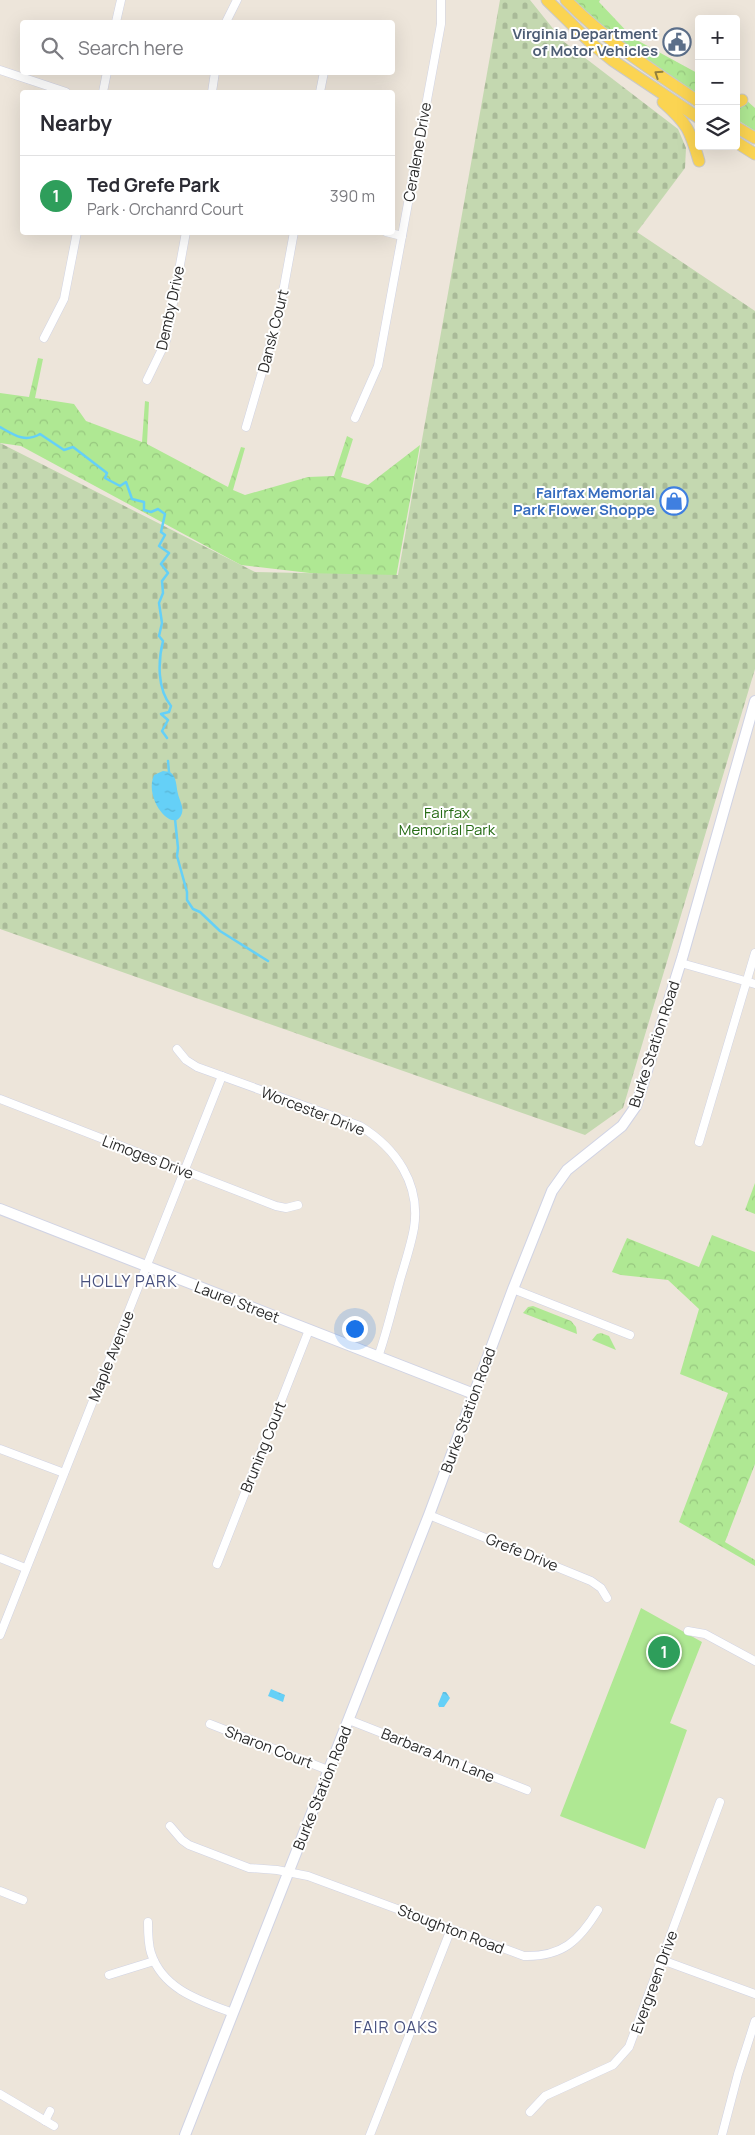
<!DOCTYPE html>
<html lang="en">
<head>
<meta charset="utf-8">
<style>
	body { margin:0; font-family:Manrope,sans-serif; background:#f2f2f3; color:#2b2b33 }
	.controls { position:absolute; right:15px; top:15px; display:grid; overflow:hidden; border-radius:5px; box-shadow:0 5px 20px #0002 }
	.controls button { width:45px; height:45px; display:grid; place-items:center; padding:0; border:0; border-bottom:1px solid #e1e1e2; background:#fff; color:#2b2b33; font:25px sans-serif }
	.you { position:absolute; left:354px; top:1328px; width:18px; height:18px; margin:-12px; border:4px solid #fff; border-radius:50%; background:#1a73e8; box-shadow:0 0 0 8px #1a73e833 }
	.badge { display:grid; place-items:center; width:32px; height:32px; border-radius:50%; background:#111827; color:#fff; font-size:16px; font-weight:700 }
	.pin { position:absolute; translate:-50% -50%; border:2px solid #fff; box-shadow:0 1px 5px #0006 }
	.list { margin:0; padding:0; list-style:none }
	h2 { display:flex; justify-content:space-between; align-items:center; height:65px; margin:0; padding:0 20px; font-size:21px }
	h2 small { font-size:16px; font-weight:400; color:#7c7c81 }
	.list li { display:grid; grid-template-columns:32px 1fr auto; gap:15px; align-items:center; box-sizing:border-box; height:80px; padding:0 20px; border-top:1px solid #e1e1e2 }
	.list b { display:block; font-size:19px; white-space:nowrap }
	.list p { margin:0; font-size:16px; white-space:nowrap; color:#7c7c81 }
	.list em { font-size:16px; font-style:normal; color:#7c7c81 }
	.icon { flex:none; width:28px; height:28px; fill:none; stroke:currentColor; stroke-width:2; stroke-linecap:round; stroke-linejoin:round }
	.map { position:relative; flex:none; width:755px; height:2135px; overflow:hidden }
	.search { position:absolute; background:#fff; box-shadow:0 5px 20px #0002; left:20px; top:20px; width:375px; height:55px; display:flex; align-items:center; gap:12px; box-sizing:border-box; padding:0 18px; border-radius:5px; color:#7c7c81; font-size:19px }
	.panel { position:absolute; background:#fff; box-shadow:0 5px 20px #0002; left:20px; top:90px; width:375px; height:145px; border-radius:5px }
	.map>svg:first-child { display:block }
	.forest { fill:url(#forest-crowns) }
	.cemetery { fill:url(#cemetery-stones) }
	.park { fill:#afe893 }
	.water { fill:url(#water-ripples) }
	.lines { fill:none; stroke-linecap:round; stroke-linejoin:round }
	.stream { stroke:#65d0f7; stroke-width:2.5 }
	.street-casing { stroke:#d0d3e4; stroke-width:9 }
	.secondary-casing { stroke:#d0d3e4; stroke-width:12 }
	.primary-casing { stroke:#c8c8c8; stroke-width:13 }
	.street { stroke:#fff; stroke-width:8 }
	.secondary { stroke:#fff; stroke-width:10 }
	.primary { stroke:#fbd452; stroke-width:11 }
	.oneway { stroke:#927f3e }
	.labels { text-anchor:middle; dominant-baseline:central; stroke-width:4; stroke-linejoin:round; paint-order:stroke }
	.service-label { font-size:15px; font-weight:bold; fill:#4e5e75; stroke:#fff; text-anchor:end }
	.street-label { font-size:15px; fill:#2a2a2a; stroke:#fff }
	.shop-label { font-size:15px; font-weight:bold; fill:#366cbe; stroke:#fff; text-anchor:end }
	.park-label { font-size:15px; fill:#266c15; stroke:#fff }
	.neighbourhood-label { font-size:16px; letter-spacing:1px; fill:#47507e; stroke:#fff }
</style>
</head>
<body>
<div class="map">
<svg width="755" height="2135" viewBox="0 0 755 2135">
	<defs>
		<pattern id="forest-crowns" width="20" height="18" patternUnits="userSpaceOnUse" patternTransform="scale(1.25)"><rect width="20" height="18" fill="#afe893"/><path d="M2 6a3 3 0 1 1 6 0M12 15a3 3 0 1 1 6 0" fill="none" stroke="#97c77f"/></pattern>
		<pattern id="cemetery-stones" width="16" height="16" patternUnits="userSpaceOnUse" patternTransform="scale(1.25)"><rect width="16" height="16" fill="#c4d8b0"/><path d="M2 7V4a2 2 0 0 1 4 0v3zM10 15v-3a2 2 0 0 1 4 0v3z" fill="#a9ba98"/></pattern>
		<pattern id="water-ripples" width="26" height="14" patternUnits="userSpaceOnUse" patternTransform="scale(1.25)"><rect width="26" height="14" fill="#65d0f7"/><path d="M2 4q2-2 4 0t4 0M15 11q2-2 4 0t4 0" fill="none" stroke="#58b3d4"/></pattern>
	</defs>
	<rect width="100%" height="100%" fill="#ede5da"/>
	<!-- forest -->
	<g class="forest">
		<polygon points="574,0 600,0 599,2 633,38 699,74 699,95 623,44"/>
		<polygon points="736,91 755,108 755,131 736,119"/>
		<polygon points="38,358 43,359 35,398 74,404 86,421 142,442 145,401 149,402 147,444 228,487 241,447 245,448 233,490 245,495 308,477 334,476 347,436 353,439 341,477 368,485 420,445 395,583 241,565 21,446 0,443 0,393 29,397"/>
		<polygon points="755,1183 755,1214 745,1210"/>
		<polygon points="712,1235 755,1252 755,1464 725,1542 755,1560 755,1566 679,1522 728,1393 680,1374 699,1309 668,1280 621,1275 612,1272 627,1238 699,1267"/>
		<polygon points="533,1306 571,1321 576,1327 577,1334 523,1313 528,1307"/>
		<polygon points="601,1333 609,1336 616,1350 592,1340 597,1334"/>
	</g>
	<!-- cemetery -->
	<polygon class="cemetery" points="500,0 530,0 563,41 678,129 686,148 685,168 637,232 755,311 755,669 623,1108 585,1135 0,929 0,443 255,572 398,575"/>
	<!-- park -->
	<polygon class="park" points="641,1608 702,1642 670,1723 687,1730 645,1849 560,1816"/>
	<!-- water -->
	<g class="water">
		<path d="M163,771L170,772C177,777 176,786 178,794C179,799 184,807 182,813C175,836 143,800 154,775Z"/>
		<polygon points="271,1689 285,1695 283,1702 268,1696"/>
		<polygon points="443,1692 446,1692 450,1698 444,1707 439,1707 438,1704"/>
	</g>
	<g class="lines">
		<!-- stream -->
		<g class="stream">
			<path d="M0,427C14,435 25,443 40,434L64,450L73,447L107,473L105,478L120,486L126,482L132,499L144,502V510L151,512L158,509L165,514L161,532L165,535L159,546L169,553L161,564L168,573L162,581L163,593L159,603L162,623L159,636L163,641C158,661 157,689 171,706L169,712L161,714L168,720L162,731L167,738"/>
			<polyline points="168,761 169,772"/>
			<polyline points="175,819 178,848 177,856 187,892 187,900 193,909 200,912 220,931 268,961"/>
		</g>
		<!-- street casing -->
		<g class="street-casing">
			<g id="street">
				<polyline points="116,22 121,0"/>
				<polyline points="226,22 237,0"/>
				<polyline points="0,70 66,92"/>
				<polyline points="103,92 107,72"/>
				<polyline points="212,92 215,72"/>
				<polyline points="320,92 324,72"/>
				<polyline points="386,232 402,236"/>
				<polyline points="44,338 64,299 77,232"/>
				<polyline points="147,380 166,341 186,232"/>
				<polyline points="355,418 378,366 441,24 441,0"/>
				<polyline points="246,427 279,314 294,232"/>
				<polyline points="681,963 755,984"/>
				<path d="M177,1049L186,1060L197,1067L360,1126C396,1148 421,1184 414,1228C411,1245 405,1263 400,1280C393,1305 387,1332 378,1357"/>
				<polyline points="0,1099 276,1206 286,1208 298,1205"/>
				<polyline points="699,1142 755,953"/>
				<polyline points="513,1289 630,1335"/>
				<polyline points="0,1449 64,1473"/>
				<polyline points="429,1515 591,1581 601,1588 607,1598"/>
				<polyline points="0,1558 25,1568"/>
				<polyline points="217,1564 309,1330"/>
				<polyline points="688,1631 705,1634 755,1661"/>
				<polyline points="0,1635 222,1076"/>
				<polyline points="349,1720 527,1790"/>
				<polyline points="210,1724 328,1770"/>
				<path d="M170,1826L182,1840L189,1845L249,1868L277,1870L308,1876L524,1956C562,1957 579,1941 598,1910"/>
				<polyline points="0,1891 23,1900"/>
				<path d="M148,1922C148,1933 148,1944 151,1953C163,1990 201,2001 233,2013"/>
				<polyline points="662,1960 755,1994"/>
				<polyline points="109,1975 154,1961"/>
				<polyline points="0,2094 54,2126"/>
				<polyline points="530,2112 545,2096 613,2065 629,2047 720,1802"/>
				<polyline points="45,2121 50,2111"/>
				<polyline points="370,2135 451,1929"/>
				<polyline points="722,2135 738,2074 755,2021"/>
			</g>
		</g>
		<!-- secondary casing -->
		<g class="secondary-casing">
			<g id="secondary">
				<polyline points="0,1209 474,1394"/>
				<polyline points="185,2135 429,1515 513,1289 552,1191 567,1170 622,1126 636,1106 683,955 755,701"/>
			</g>
		</g>
		<!-- primary casing -->
		<g class="primary-casing">
			<g id="primary">
				<polyline points="547,0 592,44 612,60 699,118"/>
				<path d="M566,0C605,40 652,70 699,102"/>
				<path d="M663,102C687,123 690,130 699,161"/>
				<polyline points="736,103 742,100"/>
				<polyline points="736,127 755,138"/>
				<polyline points="736,142 755,154"/>
			</g>
		</g>
		<!-- street -->
		<use href="#street" class="street"/>
		<!-- secondary -->
		<use href="#secondary" class="secondary"/>
		<!-- primary -->
		<use href="#primary" class="primary"/>
	</g>
	<!-- one-way arrows -->
	<defs><path id="oneway-chevron" d="M-2-3.5L2.5 0L-2 3.5" fill="none" stroke-width="1.6" stroke-linecap="round" stroke-linejoin="round" transform="scale(1.25)"/></defs>
	<use class="oneway" href="#oneway-chevron" transform="translate(658 74) rotate(-146)"/>
	<!-- icons -->
	<defs>
		<g id="civic-ring" transform="scale(1.4375)"><circle r="9.5" fill="#fff" stroke="#5c6f8a" stroke-width="1.5"/><path d="M-.6-6.5H3V-4.5H.6V-3L4-1V1h2V6H-6V1h2V-1L-.6-3ZM-1.2 2.5V6h2.4V2.5Z" fill="#5c6f8a"/></g>
		<g id="shop-ring" transform="scale(1.4375)"><circle r="9.5" fill="#fff" stroke="#3f7fe0" stroke-width="1.5"/><path d="M-5-2.5h2.3a2.7 3.5 0 0 1 5.4 0H5L5.5 6h-11ZM-1.5-2.5h3a1.5 2.3 0 0 0-3 0Z" fill="#3f7fe0"/></g>
	</defs>
	<g fill-rule="evenodd">
		<use href="#civic-ring" x="677" y="42"/>
		<use href="#shop-ring" x="674" y="501"/>
	</g>
	<g class="labels">
		<!-- service labels -->
		<g class="service-label">
			<text x="658" y="33">Virginia Department<tspan x="658" dy="17">of Motor Vehicles</tspan></text>
		</g>
		<!-- street labels -->
		<g class="street-label">
			<text transform="translate(417 152) rotate(-80)">Ceralene Drive</text>
			<text transform="translate(170 308) rotate(-78)">Demby Drive</text>
			<text transform="translate(273 331) rotate(-76)">Dansk Court</text>
			<text transform="translate(654 1044) rotate(-72)">Burke Station Road</text>
			<text transform="translate(313 1111) rotate(21)">Worcester Drive</text>
			<text transform="translate(148 1157) rotate(21)">Limoges Drive</text>
			<text transform="translate(237 1302) rotate(21)">Laurel Street</text>
			<text transform="translate(111 1356) rotate(-68)">Maple Avenue</text>
			<text transform="translate(468 1410) rotate(-70)">Burke Station Road</text>
			<text transform="translate(263 1447) rotate(-68)">Bruning Court</text>
			<text transform="translate(522 1552) rotate(22)">Grefe Drive</text>
			<text transform="translate(269 1747) rotate(21)">Sharon Court</text>
			<text transform="translate(438 1755) rotate(22)">Barbara Ann Lane</text>
			<text transform="translate(322 1788) rotate(-68)">Burke Station Road</text>
			<text transform="translate(451 1929) rotate(21)">Stoughton Road</text>
			<text transform="translate(654 1982) rotate(-70)">Evergreen Drive</text>
		</g>
		<!-- shop labels -->
		<g class="shop-label">
			<text x="655" y="492">Fairfax Memorial<tspan x="655" dy="17">Park Flower Shoppe</tspan></text>
		</g>
		<!-- park labels -->
		<g class="park-label">
			<text x="447" y="812">Fairfax<tspan x="447" dy="17">Memorial Park</tspan></text>
		</g>
		<!-- neighbourhood labels -->
		<g class="neighbourhood-label">
			<text x="129" y="1281">HOLLY PARK</text>
			<text x="396" y="2027">FAIR OAKS</text>
		</g>
	</g>
</svg>
<div class="controls">
<button>+</button>
<button>−</button>
<button><svg class="icon" aria-label="layers" viewBox="0 0 24 24"><path d="M12 4l9 5-9 5-9-5zM3 14l9 5 9-5"/></svg></button>
</div>
<div class="you"></div>
<div class="pin badge" style="left:664px;top:1652px;background:#2e9e5b">1</div>
<div class="search"><svg class="icon" aria-label="search" viewBox="0 0 24 24"><circle cx="10" cy="10" r="6"/><path d="M15 15l6 6"/></svg>Search here</div>
<section class="panel">
<h2>Nearby<small></small></h2>
<ul class="list">
<li><span class="badge" style="background:#2e9e5b">1</span><div><b>Ted Grefe Park</b><p>Park · Orchanrd Court</p></div><em>390 m</em></li>
</ul>
</section>
</div>
</body>
</html>
